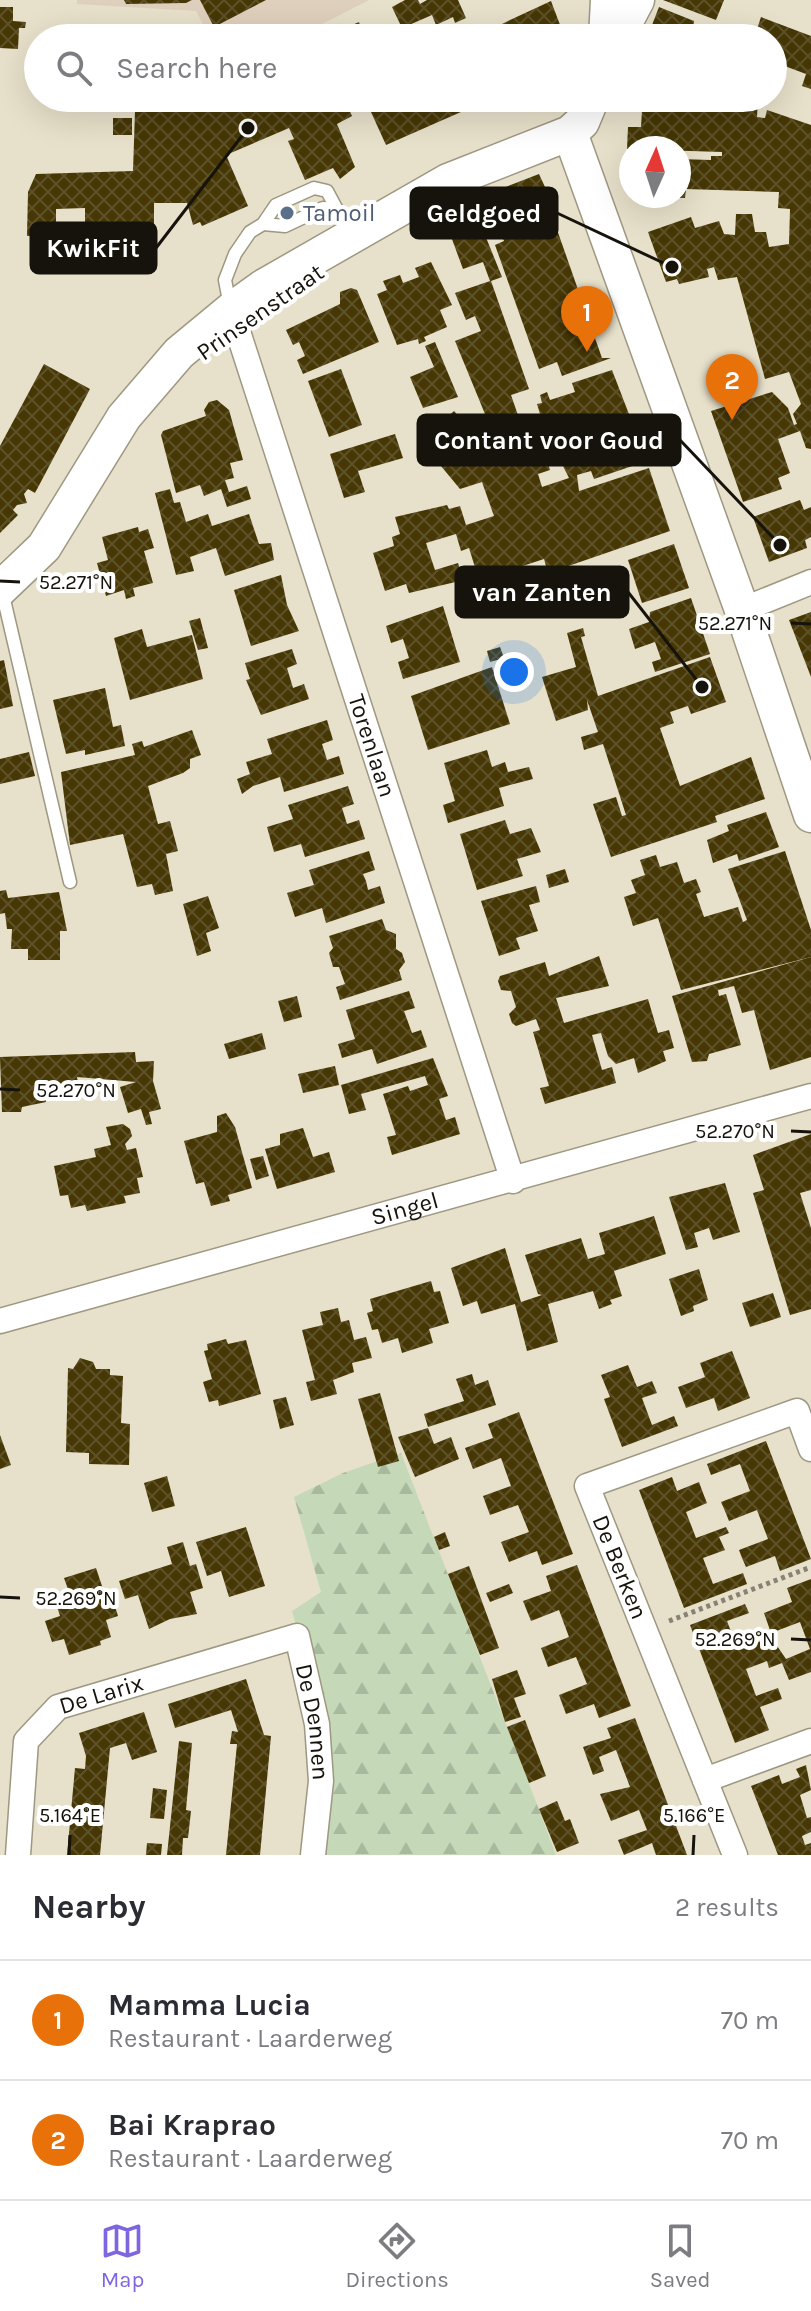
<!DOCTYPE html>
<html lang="en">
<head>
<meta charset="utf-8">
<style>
	body { margin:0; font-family:Karla,sans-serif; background:#f2f2f3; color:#2b2b33 }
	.compass { position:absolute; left:619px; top:136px; width:72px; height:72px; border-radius:50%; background:#fff; box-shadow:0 8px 32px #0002; rotate:3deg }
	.you { position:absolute; left:514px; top:672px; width:28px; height:28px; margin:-20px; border:6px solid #fff; border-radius:50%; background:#1a73e8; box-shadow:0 0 0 12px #1a73e833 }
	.badge { display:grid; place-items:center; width:52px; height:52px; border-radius:50%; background:#8065e0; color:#fff; font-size:26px; font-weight:700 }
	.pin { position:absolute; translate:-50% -66px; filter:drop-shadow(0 2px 4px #0008) }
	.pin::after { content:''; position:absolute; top:42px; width:28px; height:24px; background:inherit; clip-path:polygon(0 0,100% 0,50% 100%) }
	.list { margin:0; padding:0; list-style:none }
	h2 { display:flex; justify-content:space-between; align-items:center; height:104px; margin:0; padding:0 32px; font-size:34px }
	h2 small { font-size:26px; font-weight:400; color:#7c7c81 }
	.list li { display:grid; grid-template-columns:52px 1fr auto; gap:24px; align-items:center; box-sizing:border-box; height:120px; padding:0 32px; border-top:2px solid #e1e1e2 }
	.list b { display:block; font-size:30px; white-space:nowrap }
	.list p { margin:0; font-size:26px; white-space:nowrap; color:#7c7c81 }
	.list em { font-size:26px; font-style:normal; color:#7c7c81 }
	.icon { flex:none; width:44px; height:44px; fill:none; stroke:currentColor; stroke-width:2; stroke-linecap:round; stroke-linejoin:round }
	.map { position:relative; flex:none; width:811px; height:1855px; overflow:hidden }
	.search { position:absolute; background:#fff; box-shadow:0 8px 32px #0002; left:24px; right:24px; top:24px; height:88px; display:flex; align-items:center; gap:20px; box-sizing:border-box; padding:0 28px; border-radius:44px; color:#7c7c81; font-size:30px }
	.sheet { height:344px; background:#fff }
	nav { display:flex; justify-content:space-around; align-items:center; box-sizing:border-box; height:112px; border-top:2px solid #e1e1e2; background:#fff; font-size:22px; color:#7c7c81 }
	nav a { display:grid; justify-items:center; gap:4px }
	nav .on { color:#8065e0 }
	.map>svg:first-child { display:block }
	.education { fill:#dfd0bd }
	.forest { fill:url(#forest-firs) }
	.building { fill:url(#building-cross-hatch); fill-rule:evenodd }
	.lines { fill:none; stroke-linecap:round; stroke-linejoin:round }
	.lane-casing { stroke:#9e9782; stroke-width:15 }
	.street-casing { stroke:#9e9782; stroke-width:27 }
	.secondary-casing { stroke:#9e9782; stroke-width:37 }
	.path { stroke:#878273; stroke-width:5; stroke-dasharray:4 4; stroke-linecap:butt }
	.lane { stroke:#fff; stroke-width:12 }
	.street { stroke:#fff; stroke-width:24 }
	.secondary { stroke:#fff; stroke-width:34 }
	.ticks { fill:none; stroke:#16130c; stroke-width:3 }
	.service-dot { fill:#5c6f8a; stroke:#fff; stroke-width:3 }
	.labels { text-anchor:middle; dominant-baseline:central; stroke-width:8; stroke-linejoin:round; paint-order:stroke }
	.service-label { font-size:24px; fill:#4e5e75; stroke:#fff; text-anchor:start }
	.street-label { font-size:24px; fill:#16130c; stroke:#fff }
	.ticks-label { font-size:20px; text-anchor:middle; fill:#16130c; stroke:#fff; stroke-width:8; stroke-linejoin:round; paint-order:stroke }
	.leader { fill:none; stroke:#16130c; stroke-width:3 }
	.callout-dot { fill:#16130c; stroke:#fff; stroke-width:3 }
	.callout { fill:#16130c; stroke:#16130c; stroke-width:3 }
	.callout-label { font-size:26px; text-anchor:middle; font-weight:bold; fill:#fff }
</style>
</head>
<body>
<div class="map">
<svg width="811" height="1855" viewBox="0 0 811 1855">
	<defs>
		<pattern id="forest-firs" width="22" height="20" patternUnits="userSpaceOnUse" patternTransform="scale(2)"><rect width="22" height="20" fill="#c5d9b9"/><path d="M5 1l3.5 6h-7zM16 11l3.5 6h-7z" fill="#a8b99e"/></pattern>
		<pattern id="building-cross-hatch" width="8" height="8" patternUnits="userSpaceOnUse" patternTransform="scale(2)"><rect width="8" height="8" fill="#463705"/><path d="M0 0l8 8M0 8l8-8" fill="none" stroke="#5d5128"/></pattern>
	</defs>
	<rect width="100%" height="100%" fill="#e7e0ca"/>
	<!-- education -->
	<polygon class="education" points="77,0 369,0 295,38 210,38 196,11 77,4"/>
	<!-- forest -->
	<polygon class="forest" points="401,1453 536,1802 556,1855 324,1855 318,1703 292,1611 321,1592 294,1497 343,1473"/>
	<!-- building -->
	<g class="building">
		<polygon points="124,0 192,0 186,3 126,4"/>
		<polygon points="200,0 266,0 214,27"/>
		<polygon points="405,0 418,0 420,4 427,0 458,0 466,18 455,23 453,17 436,25 432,15 402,28 392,7"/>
		<polygon points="663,0 724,0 716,20"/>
		<polygon points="551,1 565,38 474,38 510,20"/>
		<polygon points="0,7 13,7 13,21 26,22 25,28 19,28 18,49 0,48"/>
		<polygon points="659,7 694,21 692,38 647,38"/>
		<polygon points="761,17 811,36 811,89 802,86 806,74 782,65 777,78 773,76 773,38 754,38"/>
		<polygon points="359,22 364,38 323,38"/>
		<polygon points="726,27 744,29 741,38 724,38"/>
		<polygon points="78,98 108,98 108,107 78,106"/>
		<polygon points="194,98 344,98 352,116 337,124 355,167 340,179 333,168 305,180 288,141 294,139 289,128 226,155 248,206 202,226 200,222 193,225 187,203 154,203 154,258 85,258 85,208 56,209 56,236 27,236 28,192 36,174 133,171 135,111 163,112"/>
		<polygon points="373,98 466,98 470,108 386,145 366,101"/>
		<polygon points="630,98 758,98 757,117 765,118 767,110 811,125 811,449 806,448 800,431 778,439 790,473 778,478 782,489 743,502 711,411 772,392 788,408 794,425 797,424 793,414 801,404 789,372 765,379 737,277 718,280 714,267 707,269 709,277 679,284 677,279 666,282 648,232 691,217 695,228 719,221 724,234 735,235 736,214 752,214 755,232 766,232 769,247 789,244 790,209 778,208 779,192 686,189 685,198 679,198 679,159 711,160 711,156 722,156 722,152 627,149 628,127 641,127 642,111 628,110"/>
		<rect x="113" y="118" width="19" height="17"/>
		<path d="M539,174L551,200L547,201L602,358H611L562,376L557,362L539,369L495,245L504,241L500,231L485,235L502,277L491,281L529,389L511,395L520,421L540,414L537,404L542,403L540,395L547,392L550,400L575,392L572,383L612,370L647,461L594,479L591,471L577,475L579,491L649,468L670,531L548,573L544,559L479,580L469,548L461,551L456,534L426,543L435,570L458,563L464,580L409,593L406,584L385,591L373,553L394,546L392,537L400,534L395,517L447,505L449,509L460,506L466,525L494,516L482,482L460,489L436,460L485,414L455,341L481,331L475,316L466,320L455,293L490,281L483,262L463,269L449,231L471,224L467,212L499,201L495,191ZM589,416L591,423L577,430L583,458L563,466L569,478L542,487L538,474L550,470L543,449L552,446L550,441L561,436L558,427Z"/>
		<polygon points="431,262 452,305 440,310 447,327 424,337 426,341 419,344 418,339 397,345 377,294 387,290 383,281 400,275 403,283 419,277 415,268"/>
		<polygon points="351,288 357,290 379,342 303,374 297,360 305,356 299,342 293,345 286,330 340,304 340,292"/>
		<polygon points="435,342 458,397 423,408 410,377 434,367 425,346"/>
		<polygon points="44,364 90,389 35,493 28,489 24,494 27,503 17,505 13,510 18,515 0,533 0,446"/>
		<polygon points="341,369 362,425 329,437 308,381"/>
		<polygon points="217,400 229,410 243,460 230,463 234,478 225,480 229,492 247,486 251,499 227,507 221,489 204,496 200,485 176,493 161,435 163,431 206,416 204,410 209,402"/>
		<polygon points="454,411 468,427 452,440 438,425"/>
		<polygon points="395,434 403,458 358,471 365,492 344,498 330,454"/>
		<polygon points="170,489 174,503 180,502 186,522 208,514 212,526 249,514 259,544 271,543 274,560 225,576 216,548 190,557 194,571 176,575 155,493"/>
		<polygon points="800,500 804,510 811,507 811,537 805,540 807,548 769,562 753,517"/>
		<polygon points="138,527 139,532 148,529 154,548 144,551 153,583 133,588 135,596 126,599 124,590 106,596 97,563 108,560 102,537"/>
		<polygon points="674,544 689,588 642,603 628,560"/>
		<polygon points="281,575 287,605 299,631 251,646 234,590"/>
		<polygon points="691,598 710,654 655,672 652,662 661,659 655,642 635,649 629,629 649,622 650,612"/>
		<polygon points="443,606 460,662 403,679 398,662 409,658 403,639 391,643 386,626"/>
		<polygon points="811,612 811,677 789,620"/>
		<polygon points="200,618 208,648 198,650 189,621"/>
		<polygon points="583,628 585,636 581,637 598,696 710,657 726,702 691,714 688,706 670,712 674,723 660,728 680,786 751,757 765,799 715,816 717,822 611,857 593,804 616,797 622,816 626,815 603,744 584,750 581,737 598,732 587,700 588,710 556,721 542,677 576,667 567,633"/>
		<polygon points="142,629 147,647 192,635 203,679 130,700 114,638"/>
		<polygon points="500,647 504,658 490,662 487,651"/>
		<polygon points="292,649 297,664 287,668 293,688 304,684 309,699 261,715 246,680 250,679 245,663"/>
		<polygon points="4,660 13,706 0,709 0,661"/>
		<polygon points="492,667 510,724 428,750 411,696"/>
		<polygon points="105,688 113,727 121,725 125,746 85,755 85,750 66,754 53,700"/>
		<polygon points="327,720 333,740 322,744 327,760 339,756 344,774 284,792 280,777 253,786 242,794 237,779 250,774 246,762 272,754 267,739"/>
		<polygon points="192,730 201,755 190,759 190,768 183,773 148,786 158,824 170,821 178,851 166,854 173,891 155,895 152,884 137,887 123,834 70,845 61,772 135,755 132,744 142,741 144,747"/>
		<polygon points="487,750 492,767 505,762 508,772 529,767 533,779 499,788 504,806 448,823 443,805 455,801 444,763"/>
		<polygon points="29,752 35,776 0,784 0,759"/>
		<polygon points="348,786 354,804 342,808 347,824 359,820 365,839 305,857 301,844 274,852 267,827 293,819 288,805"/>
		<polygon points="766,812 779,847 739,861 737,854 713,863 707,840 729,831 727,825"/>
		<polygon points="505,820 510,834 531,828 541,852 517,859 523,876 477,890 460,834"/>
		<polygon points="369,851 375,870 363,874 366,881 368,890 380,886 385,903 326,923 322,908 295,917 287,893 314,885 309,870"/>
		<polygon points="785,851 811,930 811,957 681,990 658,918 633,926 624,897 636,893 631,880 645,875 640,860 656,855 660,867 677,862 684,883 696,879 701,892 696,894 704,917 738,907 743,922 747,920 728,869"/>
		<polygon points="565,869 569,882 549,888 546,875"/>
		<polygon points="536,886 540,902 529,905 538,931 516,938 520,949 499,956 481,901"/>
		<polygon points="6,890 8,898 59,892 67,931 60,931 60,960 28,960 28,949 11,949 12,929 7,929 5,913 0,914 0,891"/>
		<polygon points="208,896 219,928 206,933 211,951 197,956 183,904"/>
		<polygon points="382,919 386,930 396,934 396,949 402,953 405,962 399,970 402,980 340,1000 336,987 345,984 339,967 333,967 329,953 333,948 329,936"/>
		<polygon points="599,956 609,986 556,998 564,1023 648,999 658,1033 669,1030 674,1048 663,1051 666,1061 638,1073 634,1058 616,1064 608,1056 601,1033 592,1035 602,1070 612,1067 616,1083 545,1104 540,1088 549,1086 533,1032 540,1030 536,1019 516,1026 512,1023 509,1014 516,1007 511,991 501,990 498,981 500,976 545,962 549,976"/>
		<polygon points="811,957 811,1057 770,1070 754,1010 742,1013 734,986 718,990 719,996 726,994 741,1045 709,1054 707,1061 692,1062 672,996"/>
		<polygon points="409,991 415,1008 404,1011 412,1033 421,1030 427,1047 377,1064 372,1049 342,1058 338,1044 355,1039 346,1010"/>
		<polygon points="297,996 302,1017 284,1022 278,1001"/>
		<polygon points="262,1033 266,1049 229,1059 224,1044"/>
		<polygon points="135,1052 136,1062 154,1061 153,1081 161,1109 149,1112 152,1124 146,1125 141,1109 128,1113 120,1087 136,1082 77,1077 79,1088 45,1096 46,1102 22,1107 21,1112 2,1112 0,1057"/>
		<polygon points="433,1058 448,1096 439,1099 446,1120 455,1117 460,1134 392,1155 387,1137 396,1135 383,1094 408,1086 410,1091 428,1085 425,1076 361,1094 366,1110 349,1114 341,1085"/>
		<polygon points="335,1066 339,1085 303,1093 298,1074"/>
		<polygon points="226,1113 235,1127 252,1188 228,1195 230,1201 211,1206 204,1182 196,1184 184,1141 217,1132 217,1116"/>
		<polygon points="123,1124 130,1129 132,1136 125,1144 127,1150 136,1148 143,1177 137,1178 140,1193 124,1196 126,1203 106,1207 87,1211 85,1205 71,1208 68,1195 60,1196 54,1166 96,1157 94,1149 111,1145 106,1127"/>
		<polygon points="303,1128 313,1157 329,1152 335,1172 277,1189 265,1149 280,1145 280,1134"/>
		<polygon points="811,1134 811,1190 800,1193 811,1228 811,1309 790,1315 753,1193 764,1190 753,1155"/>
		<polygon points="263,1156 269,1176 256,1180 250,1159"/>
		<polygon points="725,1183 740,1232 713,1240 709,1228 694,1233 698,1247 686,1250 669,1197"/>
		<polygon points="654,1216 666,1254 614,1271 622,1296 610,1300 612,1304 599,1309 593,1291 548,1304 558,1342 527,1351 515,1304 481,1314 477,1301 463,1306 451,1268 505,1248 521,1302 542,1295 538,1294 525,1255 581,1238 588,1259 605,1254 599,1233"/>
		<polygon points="699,1269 708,1300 693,1306 694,1311 681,1316 669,1279"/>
		<polygon points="431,1281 434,1292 440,1291 449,1323 429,1329 433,1343 402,1353 398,1338 382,1343 378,1329 372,1330 367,1313 373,1311 370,1299"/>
		<polygon points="773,1293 781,1317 750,1327 742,1303"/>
		<polygon points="338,1308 341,1322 349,1320 354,1340 366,1337 372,1358 352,1363 354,1372 333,1380 337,1394 311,1401 306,1382 315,1380 302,1330 323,1325 320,1312"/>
		<polygon points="226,1339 228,1344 246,1340 261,1394 219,1406 218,1400 209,1402 203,1382 212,1379 204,1351 208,1350 207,1344"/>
		<polygon points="732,1351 750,1398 718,1411 714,1398 686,1408 678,1387 705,1377 700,1363"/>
		<polygon points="80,1358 93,1362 96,1369 110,1369 110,1375 123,1376 121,1423 130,1424 129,1465 89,1464 89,1453 66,1452 68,1368 73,1369"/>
		<polygon points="628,1365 637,1387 652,1381 657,1393 642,1398 652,1425 674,1416 678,1426 622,1447 604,1399 610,1397 601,1375"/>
		<polygon points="472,1374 475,1385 488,1380 496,1405 428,1427 424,1414 464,1401 456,1379"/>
		<polygon points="380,1393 399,1461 378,1467 358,1399"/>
		<polygon points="286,1397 294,1425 280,1429 273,1400"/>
		<polygon points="519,1412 573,1554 542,1565 537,1551 509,1562 501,1542 529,1532 518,1505 490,1515 483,1496 511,1486 501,1458 473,1469 465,1448 493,1438 488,1424"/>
		<polygon points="428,1428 434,1444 451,1437 459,1459 415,1477 398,1437"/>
		<polygon points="0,1435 11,1465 0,1469"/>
		<polygon points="766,1441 811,1559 780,1571 775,1556 746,1567 742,1558 739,1550 768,1539 757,1510 729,1521 725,1511 721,1502 750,1491 740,1464 711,1475 707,1464"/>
		<polygon points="167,1476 175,1506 152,1512 144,1483"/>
		<polygon points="672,1477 677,1491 699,1482 703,1493 707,1503 686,1512 696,1538 726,1527 729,1533 719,1537 725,1550 703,1558 713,1584 743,1573 747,1584 684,1608 639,1490"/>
		<polygon points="246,1527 265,1586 229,1597 221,1571 207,1576 196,1542"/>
		<polygon points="445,1532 450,1546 439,1550 434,1537"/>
		<polygon points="183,1542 190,1566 196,1564 203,1588 190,1592 197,1614 170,1619 149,1629 138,1595 125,1599 119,1581 172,1564 167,1547"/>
		<polygon points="577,1565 631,1706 599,1718 594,1704 566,1714 559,1695 587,1684 576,1657 548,1667 541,1648 569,1637 559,1610 531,1621 523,1601 551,1591 546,1576"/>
		<polygon points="469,1566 499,1648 480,1655 448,1574"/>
		<polygon points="96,1568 105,1595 111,1593 118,1616 106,1620 111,1637 100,1641 101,1645 69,1655 64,1639 52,1642 45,1621 60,1616 55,1600 70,1595 64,1578"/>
		<polygon points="811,1579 811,1672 789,1680 782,1663 769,1668 767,1661 746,1669 756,1696 778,1688 782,1699 760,1707 769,1730 735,1743 690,1625 745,1604 749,1613 727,1621 738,1650 771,1637 786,1659 810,1649 800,1622 771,1633 764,1613 792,1602 787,1588"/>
		<polygon points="509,1584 513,1593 490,1602 486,1593"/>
		<polygon points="517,1670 526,1694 514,1698 521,1717 505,1722 492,1679"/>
		<polygon points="246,1679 264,1735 271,1736 260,1855 226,1855 237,1744 230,1744 232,1731 238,1732 231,1710 175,1728 168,1704"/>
		<polygon points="144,1712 157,1752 132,1760 126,1743 110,1748 100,1855 67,1855 75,1768 85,1769 86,1756 79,1733"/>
		<polygon points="635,1718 670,1810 687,1855 656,1855 652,1843 624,1855 618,1840 647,1830 639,1810 611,1821 600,1794 630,1787 616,1750 599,1757 604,1771 593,1775 583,1747 611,1738 607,1728"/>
		<polygon points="525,1720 546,1776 529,1783 507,1727"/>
		<polygon points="179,1741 192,1743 186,1810 191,1811 188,1838 183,1838 182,1855 167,1855"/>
		<polygon points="806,1765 811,1790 800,1795 807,1818 811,1817 811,1832 802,1836 805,1845 811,1843 811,1855 778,1855 751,1786 779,1775 782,1784 800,1777 796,1769"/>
		<polygon points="153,1788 167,1790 164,1819 150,1818"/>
		<polygon points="557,1801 565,1821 570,1819 579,1843 557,1852 539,1809"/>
		<polygon points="147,1843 162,1844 161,1855 146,1855"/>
	</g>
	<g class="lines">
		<!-- lane casing -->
		<g class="lane-casing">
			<g id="lane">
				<polyline points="263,224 285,226 323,208 336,209"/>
				<polyline points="230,306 225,280 235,254 250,232 263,224 276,205 314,188 327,191 351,236"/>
				<polyline points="2,591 70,882"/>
			</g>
		</g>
		<!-- street casing -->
		<g class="street-casing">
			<g id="street">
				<path id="s1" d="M231,310L513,1181"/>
				<polyline points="742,610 811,582"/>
				<path id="s2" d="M0,1321L811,1096"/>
				<polyline points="705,1780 811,1741"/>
				<path id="s3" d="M18,1855L26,1741L58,1707L297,1636L317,1724L321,1781L313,1855"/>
				<polyline points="735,1855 587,1486 797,1411 811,1449"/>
			</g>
		</g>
		<!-- secondary casing -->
		<g class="secondary-casing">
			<g id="secondary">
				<polyline points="606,38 608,0"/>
				<polyline points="617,38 637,0"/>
				<polyline points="570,133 742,610 811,815"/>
				<polyline points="0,589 44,547 124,417 179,353 231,310 263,287 448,181 570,133 582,122 592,98"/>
			</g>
		</g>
		<!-- path -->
		<polyline class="path" points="669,1621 811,1567"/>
		<!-- lane -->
		<use href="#lane" class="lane"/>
		<!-- street -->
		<use href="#street" class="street"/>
		<!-- secondary -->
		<use href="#secondary" class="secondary"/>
	</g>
	<!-- ticks -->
	<path class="ticks" d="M0,581L20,582M791,623L811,624M0,1089L20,1090M791,1131L811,1132M0,1597L20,1598M791,1639L811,1640M69,1855L70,1835M693,1855L694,1835"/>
	<!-- markers -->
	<circle class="service-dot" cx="287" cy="213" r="8"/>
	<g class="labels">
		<!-- service labels -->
		<g class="service-label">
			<text x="303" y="213">Tamoil</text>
		</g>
		<!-- street labels -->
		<g class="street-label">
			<text transform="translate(260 312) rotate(-35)">Prinsenstraat</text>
			<text stroke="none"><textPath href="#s1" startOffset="458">Torenlaan</textPath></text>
			<text stroke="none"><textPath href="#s2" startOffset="420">Singel</textPath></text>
			<text transform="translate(620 1567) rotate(68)">De Berken</text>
			<text stroke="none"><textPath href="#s3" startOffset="206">De Larix</textPath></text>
			<text stroke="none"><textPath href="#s3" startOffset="498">De Dennen</textPath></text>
		</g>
	</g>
	<g class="ticks-label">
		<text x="76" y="589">52.271°N</text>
		<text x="735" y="630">52.271°N</text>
		<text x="76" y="1097">52.270°N</text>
		<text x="735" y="1138">52.270°N</text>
		<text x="76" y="1605">52.269°N</text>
		<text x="735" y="1646">52.269°N</text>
		<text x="70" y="1822">5.164°E</text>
		<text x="694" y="1822">5.166°E</text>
	</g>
	<!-- callouts -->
	<path class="leader" d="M672 267L557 213M248 128L156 248M780 545L680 440M702 687L628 592"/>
	<g class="callout-dot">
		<circle cx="672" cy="267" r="8"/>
		<circle cx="248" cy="128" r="8"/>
		<circle cx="780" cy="545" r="8"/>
		<circle cx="702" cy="687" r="8"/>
	</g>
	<g class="callout">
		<rect x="411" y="188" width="146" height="50" rx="8"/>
		<rect x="31" y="223" width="125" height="50" rx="8"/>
		<rect x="418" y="415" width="262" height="50" rx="8"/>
		<rect x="456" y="567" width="172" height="50" rx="8"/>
	</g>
	<g class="callout-label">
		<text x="484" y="222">Geldgoed</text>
		<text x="93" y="257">KwikFit</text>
		<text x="549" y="449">Contant voor Goud</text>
		<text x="542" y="601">van Zanten</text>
	</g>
</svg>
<svg class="compass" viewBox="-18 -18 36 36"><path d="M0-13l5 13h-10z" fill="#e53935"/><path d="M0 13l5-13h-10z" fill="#7c7c81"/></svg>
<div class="you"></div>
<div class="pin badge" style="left:587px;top:352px;background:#e8710a">1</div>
<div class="pin badge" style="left:732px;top:420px;background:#e8710a">2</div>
<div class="search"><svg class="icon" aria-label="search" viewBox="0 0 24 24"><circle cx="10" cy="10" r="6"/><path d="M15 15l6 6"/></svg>Search here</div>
</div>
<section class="sheet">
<h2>Nearby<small>2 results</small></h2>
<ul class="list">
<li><span class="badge" style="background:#e8710a">1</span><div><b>Mamma Lucia</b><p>Restaurant · Laarderweg</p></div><em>70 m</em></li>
<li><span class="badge" style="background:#e8710a">2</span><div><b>Bai Kraprao</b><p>Restaurant · Laarderweg</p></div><em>70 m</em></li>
</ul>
</section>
<nav>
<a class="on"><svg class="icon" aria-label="map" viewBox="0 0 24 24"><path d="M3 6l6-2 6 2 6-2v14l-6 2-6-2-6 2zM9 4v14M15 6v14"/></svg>Map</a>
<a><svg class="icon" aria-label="directions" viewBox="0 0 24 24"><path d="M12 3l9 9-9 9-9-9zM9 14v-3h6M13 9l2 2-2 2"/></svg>Directions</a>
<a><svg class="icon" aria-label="saved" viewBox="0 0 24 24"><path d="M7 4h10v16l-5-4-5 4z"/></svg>Saved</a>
</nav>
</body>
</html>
